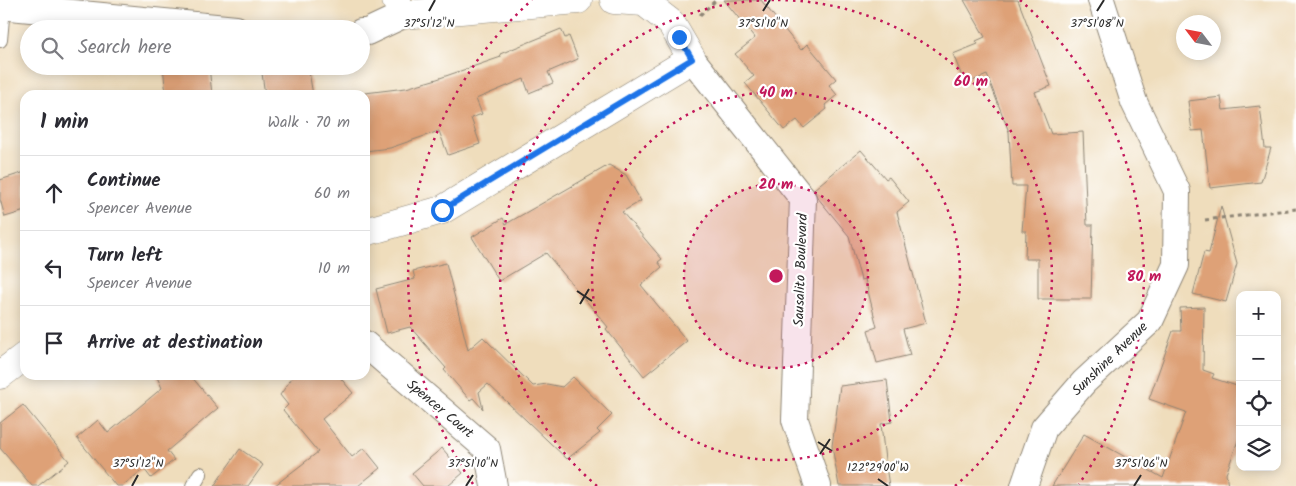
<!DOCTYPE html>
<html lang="en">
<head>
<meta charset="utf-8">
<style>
	body { margin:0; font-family:Kalam,sans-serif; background:#f2f2f3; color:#2b2b33 }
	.controls { position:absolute; right:15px; bottom:15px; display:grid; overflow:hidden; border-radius:10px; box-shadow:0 2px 12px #0003 }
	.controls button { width:45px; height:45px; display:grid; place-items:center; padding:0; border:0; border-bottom:1px solid #e1e1e2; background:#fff; color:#2b2b33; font:25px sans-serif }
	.compass { position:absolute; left:1176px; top:15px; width:45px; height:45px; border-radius:50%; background:#fff; box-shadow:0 2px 12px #0003; rotate:302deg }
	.stop { position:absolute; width:15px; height:15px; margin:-11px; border:4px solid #1a73e8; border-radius:50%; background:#fff }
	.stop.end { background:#1a73e8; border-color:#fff; box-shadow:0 1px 5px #0008 }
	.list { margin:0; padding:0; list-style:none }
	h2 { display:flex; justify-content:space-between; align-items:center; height:65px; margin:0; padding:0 20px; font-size:21px }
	h2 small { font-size:16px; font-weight:400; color:#7c7c81 }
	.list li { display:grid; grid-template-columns:32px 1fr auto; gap:15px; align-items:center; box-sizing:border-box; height:75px; padding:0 20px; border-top:1px solid #e1e1e2 }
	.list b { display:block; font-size:19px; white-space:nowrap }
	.list p { margin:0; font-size:16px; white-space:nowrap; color:#7c7c81 }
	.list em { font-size:16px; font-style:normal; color:#7c7c81 }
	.icon { flex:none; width:28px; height:28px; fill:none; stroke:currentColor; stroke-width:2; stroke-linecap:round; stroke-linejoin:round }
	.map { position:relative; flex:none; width:1296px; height:486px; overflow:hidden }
	.search { position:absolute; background:#fff; box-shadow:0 2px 12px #0003; left:20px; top:20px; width:350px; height:55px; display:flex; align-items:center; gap:12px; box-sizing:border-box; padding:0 18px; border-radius:28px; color:#7c7c81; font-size:19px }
	.panel { position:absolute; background:#fff; box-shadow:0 2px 12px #0003; left:20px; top:90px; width:350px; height:290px; border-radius:15px }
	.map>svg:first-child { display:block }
	.building { fill:#dea177 }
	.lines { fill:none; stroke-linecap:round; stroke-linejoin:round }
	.service-casing { stroke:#8d8474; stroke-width:16 }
	.minor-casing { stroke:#8d8474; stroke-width:28 }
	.tertiary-casing { stroke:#8d8474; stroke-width:29 }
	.path { stroke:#8d8474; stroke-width:3; stroke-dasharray:4 4; stroke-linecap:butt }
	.service { stroke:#fff; stroke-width:14 }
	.minor { stroke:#fff; stroke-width:26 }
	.tertiary { stroke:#fff; stroke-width:28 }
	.route { stroke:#1a73e8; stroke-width:6 }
	.ticks { fill:none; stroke:#2b2b2b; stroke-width:2 }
	.ring { fill:none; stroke:#c2185b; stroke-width:2.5; stroke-dasharray:2.5 5 }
	.labels { text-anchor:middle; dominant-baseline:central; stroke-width:4.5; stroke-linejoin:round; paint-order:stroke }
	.street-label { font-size:14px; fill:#2b2b2b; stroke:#fff }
	.ticks-label { font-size:12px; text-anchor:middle; fill:#2b2b2b; stroke:#fff; stroke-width:4.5; stroke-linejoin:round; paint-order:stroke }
	.centre { fill:#c2185b; stroke:#fff; stroke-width:2.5 }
	.ring-label { font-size:15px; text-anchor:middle; font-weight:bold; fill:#c2185b; stroke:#fff; stroke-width:4.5; stroke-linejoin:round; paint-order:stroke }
</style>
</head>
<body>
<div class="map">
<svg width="1296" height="486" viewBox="0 0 1296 486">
	<rect width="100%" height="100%" fill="#fff"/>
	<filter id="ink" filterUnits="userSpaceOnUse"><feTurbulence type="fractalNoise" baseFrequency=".02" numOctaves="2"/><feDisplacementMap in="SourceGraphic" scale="10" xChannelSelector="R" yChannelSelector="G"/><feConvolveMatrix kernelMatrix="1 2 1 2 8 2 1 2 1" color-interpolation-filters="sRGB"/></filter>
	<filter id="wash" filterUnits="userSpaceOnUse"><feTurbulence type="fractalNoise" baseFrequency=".0096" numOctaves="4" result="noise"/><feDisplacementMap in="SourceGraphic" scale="20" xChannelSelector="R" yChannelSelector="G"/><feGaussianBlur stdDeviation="1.12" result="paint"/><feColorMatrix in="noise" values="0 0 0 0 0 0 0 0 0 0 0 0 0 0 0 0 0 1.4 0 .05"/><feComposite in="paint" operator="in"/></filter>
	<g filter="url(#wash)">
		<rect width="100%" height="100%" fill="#efddbc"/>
		<g id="blocks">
			<!-- building -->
			<g class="building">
				<polygon points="724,0 761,0 801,50 807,44 836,79 829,85 837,95 825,105 827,109 804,128 797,120 784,130 745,83 754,76 735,54 755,38"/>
				<polygon points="964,0 1018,0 1051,86 1035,92 1051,134 1083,132 1087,225 1093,225 1091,299 1038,299 1038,259 1025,259 1026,231 1022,231 1026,186 1012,186 1009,132 987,75 965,84 953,54 978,44 976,41 985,37"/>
				<polygon points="561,29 565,38 569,36 578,59 548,72 553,83 529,93 524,79 476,99 482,114 471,118 480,144 448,155 439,131 390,148 365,151 365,93 406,88 437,79 501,57 500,54"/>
				<polygon points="163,66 209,66 212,95 166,95"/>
				<polygon points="261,66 308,66 313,95 265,95"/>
				<polygon points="1221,97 1223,110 1260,106 1265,148 1271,148 1261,182 1210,188 1203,130 1192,131 1188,101"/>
				<polygon points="861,150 886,179 889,177 909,202 897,212 926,323 903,329 910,355 877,363 868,330 877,327 865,279 861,280 849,236 817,197 814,189"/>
				<polygon points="609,165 626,175 641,201 622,212 662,259 658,262 662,267 641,285 687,341 644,376 606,329 608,327 546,253 499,281 472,237 503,218 506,224"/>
				<polygon points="25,172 25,211 5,217 0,199 0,180"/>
				<polygon points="1221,206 1237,264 1226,302 1193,294 1204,252 1209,253"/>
				<polygon points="446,263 468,350 483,337 533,386 547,384 562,387 573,377 612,415 597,430 600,433 567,459 488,384 479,392 483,409 473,398 470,400 444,370 446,368 410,327 387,333 376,289 415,279 413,271"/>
				<polygon points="1204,307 1203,370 1214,374 1212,378 1240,387 1240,435 1226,474 1228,486 1052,486 1084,434 1163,478 1186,412 1149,399 1173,331 1181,331 1180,308"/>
				<polygon points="156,375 190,375 218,408 167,451 174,460 151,478 144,469 122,486 116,486 77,438 98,420 108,433 162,388"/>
				<polygon points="294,375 338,375 353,393 322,419 352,457 364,448 380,468 358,486 274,486 318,452 283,410 288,405 280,395"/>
				<polygon points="887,380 892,422 881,424 885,460 889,486 839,486 832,446 840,386"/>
				<polygon points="23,405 69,461 38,486 32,486 0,448 0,423"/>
				<polygon points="442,448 463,473 448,486 423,486 412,473"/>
				<polygon points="240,449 263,465 248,486 214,486"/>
			</g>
		</g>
	</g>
	<g filter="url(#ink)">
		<use href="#blocks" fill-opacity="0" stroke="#8d8474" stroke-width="1"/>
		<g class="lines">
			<!-- service casing -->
			<g class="service-casing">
				<g id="service">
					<polyline points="0,40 3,7"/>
					<polyline points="193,486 200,474"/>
				</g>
			</g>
			<!-- minor casing -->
			<g class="minor-casing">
				<g id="minor">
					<polyline points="0,6 236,29"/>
					<polyline points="361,32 367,32 403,15"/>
					<polyline points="692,59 803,199 795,420 818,486"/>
					<polyline points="365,344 487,449 494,486"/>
					<polyline points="1024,486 1044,428 1084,382 1150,321 1176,265 1177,191 1134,102 1101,0"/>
				</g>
			</g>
			<!-- tertiary casing -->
			<g class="tertiary-casing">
				<g id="tertiary">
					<polyline points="396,0 403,15 578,0"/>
					<polyline points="365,232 442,210 692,59 671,23 644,2 614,0"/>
					<polyline points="0,375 25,356"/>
				</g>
			</g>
			<!-- path -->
			<g class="path">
				<polyline points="700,15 716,0"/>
				<polyline points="1205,220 1296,209"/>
			</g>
			<!-- service -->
			<use href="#service" class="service"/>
			<!-- minor -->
			<use href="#minor" class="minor"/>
			<!-- tertiary -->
			<use href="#tertiary" class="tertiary"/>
		</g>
	</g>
	<g class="lines" filter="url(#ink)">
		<!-- route -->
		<polyline class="route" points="442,210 692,59 679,37"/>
	</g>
	<!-- ticks -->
	<path class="ticks" d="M429,11L435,0M763,11L770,0M1097,11L1104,0M577,291L592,301M580,304L589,289M818,442L832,451M820,454L830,439M878,479L888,486M132,486L138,475M466,486L473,475M1134,486L1141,475"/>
	<!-- distance rings -->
	<circle cx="776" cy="276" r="92" fill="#c2185b" fill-opacity=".12"/>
	<g class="ring">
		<circle cx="776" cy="276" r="92"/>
		<circle cx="776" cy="276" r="184"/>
		<path d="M597 486A276 276 0 0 1 774 0M778 0A276 276 0 0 1 955 486"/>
		<path d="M473 484A368 368 0 0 1 532 0M1020 0A368 368 0 0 1 1079 484"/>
	</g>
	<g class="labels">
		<!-- street labels -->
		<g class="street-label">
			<text transform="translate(801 270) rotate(-88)">Sausalito Boulevard</text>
			<text transform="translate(1110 359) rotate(-44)">Sunshine Avenue</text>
			<text transform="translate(440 409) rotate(40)">Spencer Court</text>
		</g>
	</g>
	<g class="ticks-label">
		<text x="429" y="27">37°51'12"N</text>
		<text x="763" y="27">37°51'10"N</text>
		<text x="1097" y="27">37°51'08"N</text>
		<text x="138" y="467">37°51'12"N</text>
		<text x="473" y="467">37°51'10"N</text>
		<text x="1141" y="467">37°51'06"N</text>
		<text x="878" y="471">122°29'00"W</text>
	</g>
	<circle cx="776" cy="276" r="8" class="centre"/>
	<g class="ring-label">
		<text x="971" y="86">60 m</text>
		<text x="776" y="97">40 m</text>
		<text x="776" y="189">20 m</text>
		<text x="1144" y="281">80 m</text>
	</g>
</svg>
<div class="controls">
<button>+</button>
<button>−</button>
<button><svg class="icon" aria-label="locate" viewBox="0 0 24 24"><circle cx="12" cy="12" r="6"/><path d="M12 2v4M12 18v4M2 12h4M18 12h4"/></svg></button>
<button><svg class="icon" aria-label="layers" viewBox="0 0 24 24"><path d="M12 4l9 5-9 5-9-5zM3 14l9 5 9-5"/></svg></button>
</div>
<svg class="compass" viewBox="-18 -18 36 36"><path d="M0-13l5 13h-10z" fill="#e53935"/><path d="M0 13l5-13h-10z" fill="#7c7c81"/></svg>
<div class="stop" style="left:442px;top:210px"></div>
<div class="stop end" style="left:679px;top:37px"></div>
<div class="search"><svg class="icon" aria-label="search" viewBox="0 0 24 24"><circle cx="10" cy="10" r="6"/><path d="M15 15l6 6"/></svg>Search here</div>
<section class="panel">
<h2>1 min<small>Walk · 70 m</small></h2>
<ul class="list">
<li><svg class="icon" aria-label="ahead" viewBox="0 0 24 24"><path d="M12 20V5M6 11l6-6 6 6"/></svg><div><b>Continue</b><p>Spencer Avenue</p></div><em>60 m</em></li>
<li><svg class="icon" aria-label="left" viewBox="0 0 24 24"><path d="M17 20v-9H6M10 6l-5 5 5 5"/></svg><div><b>Turn left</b><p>Spencer Avenue</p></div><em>10 m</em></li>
<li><svg class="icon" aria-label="arrive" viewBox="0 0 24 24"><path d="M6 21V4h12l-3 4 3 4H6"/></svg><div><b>Arrive at destination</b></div></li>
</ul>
</section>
</div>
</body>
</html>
